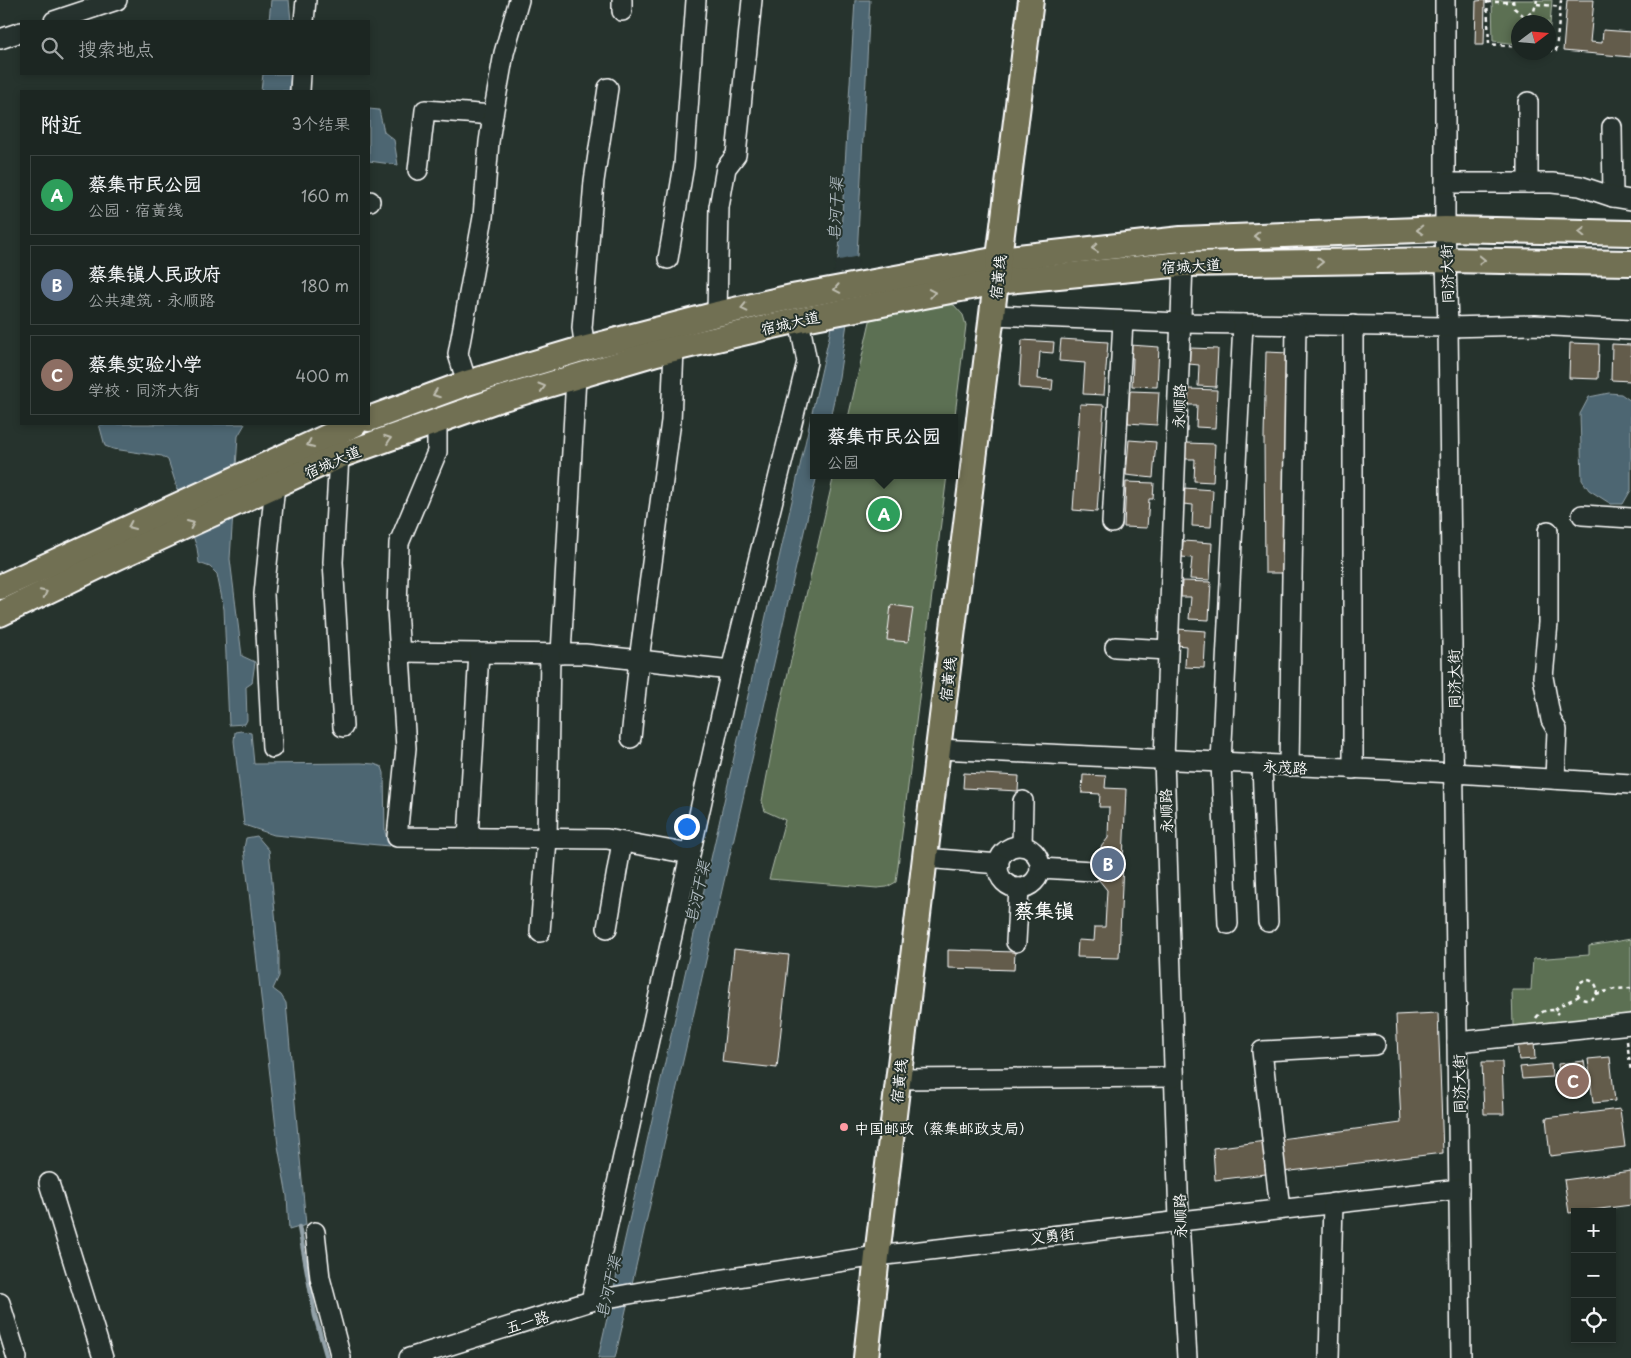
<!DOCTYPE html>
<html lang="zh">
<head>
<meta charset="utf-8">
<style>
	body { margin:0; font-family:"Playpen Sans","LXGW WenKai TC",sans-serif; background:#252e2a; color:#f1f3f6 }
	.controls { position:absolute; right:15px; bottom:15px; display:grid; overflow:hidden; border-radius:0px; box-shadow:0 2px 8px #0003 }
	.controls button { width:45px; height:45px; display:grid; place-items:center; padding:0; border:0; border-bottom:1px solid #3a4340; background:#1c2622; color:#f1f3f6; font:25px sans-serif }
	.compass { position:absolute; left:1511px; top:15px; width:45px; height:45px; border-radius:50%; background:#1c2622; box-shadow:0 2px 8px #0003; rotate:74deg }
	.you { position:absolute; left:686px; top:826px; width:18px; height:18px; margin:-12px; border:4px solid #fff; border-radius:50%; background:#1a73e8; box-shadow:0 0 0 8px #1a73e833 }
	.badge { display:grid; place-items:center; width:32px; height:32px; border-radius:50%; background:#b45309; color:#fff; font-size:16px; font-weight:700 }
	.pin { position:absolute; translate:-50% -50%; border:2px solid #fff; box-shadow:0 1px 5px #0006 }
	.popup { position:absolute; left:810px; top:414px; width:148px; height:65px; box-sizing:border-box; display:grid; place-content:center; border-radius:0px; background:#1c2622; filter:drop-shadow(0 1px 4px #0005); font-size:16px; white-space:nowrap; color:#a0a5a5 }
	.popup b { font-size:19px; color:#f1f3f6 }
	.popup::after { content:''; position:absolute; left:50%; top:100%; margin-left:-10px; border:10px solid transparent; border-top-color:#1c2622 }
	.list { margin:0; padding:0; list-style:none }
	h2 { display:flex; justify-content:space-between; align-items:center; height:65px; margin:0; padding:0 20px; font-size:21px }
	h2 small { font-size:16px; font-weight:400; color:#a0a5a5 }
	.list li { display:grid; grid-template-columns:32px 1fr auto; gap:15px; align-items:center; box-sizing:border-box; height:80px; margin:0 10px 10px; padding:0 10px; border:1px solid #3a4340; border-radius:0px }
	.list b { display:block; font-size:19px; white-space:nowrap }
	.list p { margin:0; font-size:16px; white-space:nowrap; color:#a0a5a5 }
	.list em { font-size:16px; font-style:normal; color:#a0a5a5 }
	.icon { flex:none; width:28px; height:28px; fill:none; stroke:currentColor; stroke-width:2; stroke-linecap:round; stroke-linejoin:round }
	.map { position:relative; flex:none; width:1631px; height:1358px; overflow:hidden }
	.search { position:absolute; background:#1c2622; box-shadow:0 2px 8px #0003; left:20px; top:20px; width:350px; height:55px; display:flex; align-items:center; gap:12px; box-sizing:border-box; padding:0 18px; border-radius:0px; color:#a0a5a5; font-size:19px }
	.panel { position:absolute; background:#1c2622; box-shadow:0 2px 8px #0003; left:20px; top:90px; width:350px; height:335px; border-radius:0px }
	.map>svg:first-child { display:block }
	.green { fill:#5b7053; stroke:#adb8a9 }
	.water { fill:#4d6672; stroke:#94a3aa }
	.pier { fill:#26332d }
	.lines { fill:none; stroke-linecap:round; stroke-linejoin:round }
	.stream { stroke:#94a3aa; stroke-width:4.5 }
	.building { fill:#635c4c; stroke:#fff }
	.minor-casing { stroke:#fff; stroke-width:22 }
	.major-casing { stroke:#fff; stroke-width:28 }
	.path { stroke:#fff; stroke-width:2.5; stroke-dasharray:4 4; stroke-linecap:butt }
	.minor { stroke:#26332d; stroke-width:19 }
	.major { stroke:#716f52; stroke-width:24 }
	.oneway { stroke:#bfbeb1 }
	.poi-dot { fill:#ff9aa2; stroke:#26332d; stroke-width:2 }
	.labels { text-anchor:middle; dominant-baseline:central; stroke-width:4; stroke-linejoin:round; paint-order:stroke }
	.street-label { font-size:15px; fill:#fff; stroke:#26332d }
	.poi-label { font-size:15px; fill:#fff; stroke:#26332d; text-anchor:start }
	.water-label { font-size:16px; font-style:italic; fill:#afbac0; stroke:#26332d }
	.district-label { font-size:20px; font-weight:bold; fill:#fff; stroke:#26332d }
</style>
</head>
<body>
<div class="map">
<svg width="1631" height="1358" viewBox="0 0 1631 1358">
	<rect width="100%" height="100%" fill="#26332d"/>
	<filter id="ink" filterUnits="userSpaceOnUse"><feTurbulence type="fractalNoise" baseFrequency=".02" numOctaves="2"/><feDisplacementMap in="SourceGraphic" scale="10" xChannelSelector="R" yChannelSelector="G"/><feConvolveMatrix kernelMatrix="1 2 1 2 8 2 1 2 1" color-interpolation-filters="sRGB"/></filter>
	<g filter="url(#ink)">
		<!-- green -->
		<g class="green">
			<polygon points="1492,0 1552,0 1549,37 1548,22 1518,22 1518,44 1493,41"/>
			<polygon points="940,304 954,305 963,315 966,325 954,423 954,418 848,418 871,317"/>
			<polygon points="834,475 947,475 896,882 887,887 877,888 769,879 785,820 765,811 762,801 781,703"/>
			<polygon points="1631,939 1631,1014 1513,1026 1512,990 1531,990 1533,959 1589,955 1589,946"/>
		</g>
		<!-- water -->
		<g class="water">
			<polygon points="271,0 289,0 291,21 269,21"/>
			<polygon points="855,0 870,0 857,256 839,377 830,418 814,418 814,475 817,475 615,1358 598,1358 830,333 841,231"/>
			<polygon points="263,74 291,74 289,91 261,91"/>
			<polygon points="369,109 379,110 384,132 394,140 398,165 369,161"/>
			<polygon points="1609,393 1621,394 1631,401 1631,490 1623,504 1611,504 1589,490 1582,480 1580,414 1589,397"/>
			<polygon points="99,424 245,424 238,436 230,559 242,656 255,662 252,683 246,687 247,720 245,724 229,725 224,609 217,574 210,567 199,563 197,548 168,460 162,456 113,449 105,446"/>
			<polygon points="241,731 251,733 254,764 361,763 374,764 382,767 384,773 385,832 389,846 274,835 244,825 234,741 235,732"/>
			<polygon points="257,836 269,850 279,955 279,976 273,989 281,995 286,1003 306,1225 289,1230 287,1196 278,1146 244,848 246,838"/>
		</g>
		<!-- pier -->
		<polygon class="pier" points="859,256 850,317 829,321 835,261"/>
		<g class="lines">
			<!-- stream -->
			<polyline class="stream" points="299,1227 315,1316 327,1358"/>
		</g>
		<!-- building -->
		<g class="building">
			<polygon points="1485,0 1484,45 1475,45 1476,1"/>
			<polygon points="1567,0 1594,0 1590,42 1602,43 1603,30 1631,32 1631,57 1563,51"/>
			<polygon points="1061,339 1108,342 1104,395 1083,394 1085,363 1059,361"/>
			<polygon points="1022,340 1054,342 1053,353 1040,352 1038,379 1053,380 1052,390 1019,388"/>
			<polygon points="1570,343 1599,344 1598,379 1569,378"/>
			<polygon points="1612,344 1631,345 1631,381 1611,380"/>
			<polygon points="1130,345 1159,347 1157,387 1132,386 1133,358 1129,357"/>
			<polygon points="1190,348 1218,349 1216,387 1198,386 1199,365 1189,364"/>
			<polygon points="1266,352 1289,353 1289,573 1265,573 1264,437"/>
			<polygon points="1189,389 1217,390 1215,428 1196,427 1197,405 1188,405"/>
			<polygon points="1130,391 1159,392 1157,425 1128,423"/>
			<polygon points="1080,404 1104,405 1097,512 1073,510"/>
			<polygon points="1129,440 1156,442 1153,478 1126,475"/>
			<polygon points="1186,443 1215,444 1213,482 1194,481 1195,459 1185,459"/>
			<polygon points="1126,482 1154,483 1153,499 1149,499 1147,528 1124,527"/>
			<polygon points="1184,488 1213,490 1211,527 1192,526 1193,505 1183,504"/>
			<polygon points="1183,541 1212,543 1210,580 1190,579 1192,558 1182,557"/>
			<polygon points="1182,581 1211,582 1209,620 1189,619 1191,597 1181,597"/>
			<polygon points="891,605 913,608 908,642 887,640"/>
			<polygon points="1177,629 1206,631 1204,668 1185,667 1186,646 1177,645"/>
			<polygon points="964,773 1019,776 1018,791 963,788"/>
			<polygon points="1083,775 1106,776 1105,788 1126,789 1119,958 1077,957 1078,940 1094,941 1095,927 1105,927 1107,890 1099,880 1101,847 1108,838 1109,807 1099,807 1100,794 1082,793"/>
			<polygon points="734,949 789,955 777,1068 722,1062"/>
			<polygon points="948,950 1015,952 1014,970 948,968"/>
			<polygon points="1438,1013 1443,1153 1215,1180 1213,1148 1401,1123 1396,1015"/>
			<polygon points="1534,1042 1535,1059 1519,1060 1517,1043"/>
			<polygon points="1610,1057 1615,1101 1593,1103 1588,1059"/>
			<polygon points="1584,1061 1586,1073 1559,1076 1558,1064"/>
			<polygon points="1482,1062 1502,1062 1504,1114 1484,1114"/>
			<polygon points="1551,1064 1552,1077 1522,1079 1520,1067"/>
			<polygon points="1620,1109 1625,1147 1550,1156 1546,1118"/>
			<polygon points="1631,1171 1631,1205 1569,1213 1564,1180"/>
		</g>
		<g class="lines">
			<!-- minor casing -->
			<g class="minor-casing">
				<g id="minor">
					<polyline points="1445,0 1445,229 1448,327 1461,1358"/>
					<polyline points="622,11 622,0"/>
					<polyline points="54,21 117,0"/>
					<polyline points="304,21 306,0"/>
					<polyline points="0,39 21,32"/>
					<polyline points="300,91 301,74"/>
					<polyline points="1528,102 1528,183"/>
					<polyline points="1612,127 1613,197"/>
					<polyline points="418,170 425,110 493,115"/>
					<polyline points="1445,183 1552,183 1580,186 1613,197 1631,200"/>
					<polyline points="369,201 370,201"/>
					<polyline points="668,259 684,165 696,0"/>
					<polyline points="1183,264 1164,759 1179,1220 1187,1358"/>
					<polyline points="717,314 719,207 726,168 736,155 752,0"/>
					<polyline points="992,315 1181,323 1448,327 1535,325 1631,330"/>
					<polyline points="585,349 582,328 594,181 608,88"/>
					<polyline points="467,383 458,354 483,217 489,142 493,115 504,53 519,0"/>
					<polyline points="437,421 437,452 399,543 397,609 406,748 397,837 607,839 690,854"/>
					<polyline points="339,456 333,562 343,727"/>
					<polyline points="1582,515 1631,518"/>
					<polyline points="1112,523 1123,321"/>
					<polyline points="1548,531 1548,623 1543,677 1551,720 1557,730 1555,779"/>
					<polyline points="1115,647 1168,650"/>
					<polyline points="400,652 479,653"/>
					<polyline points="561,654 576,377"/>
					<polyline points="631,738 639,660 671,421 674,349"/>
					<polyline points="272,748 264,594 275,485"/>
					<polyline points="938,749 1454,773 1631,784"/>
					<polyline points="1262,765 1268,922"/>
					<polyline points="1289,766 1296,325"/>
					<polyline points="1353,769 1353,325"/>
					<polyline points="468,838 479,653 585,654 731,670"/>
					<polyline points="1022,846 1023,801"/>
					<circle cx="1019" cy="867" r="21"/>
					<polyline points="925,858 999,864"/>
					<polyline points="1040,868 1093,871"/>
					<polyline points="1228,924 1221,762 1243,324"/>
					<polyline points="607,928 622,842"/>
					<polyline points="540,932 547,839 550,654"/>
					<polyline points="1016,942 1019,888"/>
					<polyline points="1457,1042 1631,1024"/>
					<polyline points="898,1079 1174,1077"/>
					<polyline points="49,1183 103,1358"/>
					<polyline points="1280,1209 1262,1051 1375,1045"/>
					<polyline points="315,1232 320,1278 341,1358"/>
					<polyline points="591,1301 731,670 807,362 799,320"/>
					<polyline points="0,1303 17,1358"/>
					<polyline points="409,1358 591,1301 646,1291 877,1256 1459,1189"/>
					<polyline points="1329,1358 1333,1203"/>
				</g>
			</g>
			<!-- major casing -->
			<g class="major-casing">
				<g id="major">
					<polyline points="369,419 467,383 575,351 717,314 792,297 999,259 1181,239 1445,229 1631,233"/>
					<polyline points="0,587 355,424"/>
					<polyline points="0,614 116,558 339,456 497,400 656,353 799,320 997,282 1183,264 1446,260 1631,263"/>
					<polyline points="866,1358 877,1256 938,749 1031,0"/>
				</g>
			</g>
			<!-- path -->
			<g class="path">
				<polyline points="1487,0 1489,44 1518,47"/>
				<polyline points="1513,0 1514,8 1523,15 1527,15 1534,11 1537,0"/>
				<polyline points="1487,2 1513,2"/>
				<polyline points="1537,4 1561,7"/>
				<polyline points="1522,22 1523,15"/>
				<polyline points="1548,50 1556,51 1561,0"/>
				<circle cx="1587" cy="990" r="10"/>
				<polyline points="1596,994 1615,989 1631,988"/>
				<polyline points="1555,1010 1561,1005 1579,996"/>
				<path d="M1536,1018C1541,1011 1546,1010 1554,1010L1558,1014"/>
				<polyline points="1627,1041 1631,1072"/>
			</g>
			<!-- minor -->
			<use href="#minor" class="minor"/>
			<!-- major -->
			<use href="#major" class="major"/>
		</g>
		<!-- one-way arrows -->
		<defs><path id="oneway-chevron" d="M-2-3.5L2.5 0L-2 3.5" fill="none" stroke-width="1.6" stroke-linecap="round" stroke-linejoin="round" transform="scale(1.25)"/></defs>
		<g class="oneway">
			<use href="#oneway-chevron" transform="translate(1420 230) rotate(178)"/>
			<use href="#oneway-chevron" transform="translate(1582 232) rotate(-179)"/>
			<use href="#oneway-chevron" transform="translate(1257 236) rotate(178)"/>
			<use href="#oneway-chevron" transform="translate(1095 248) rotate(174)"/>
			<use href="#oneway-chevron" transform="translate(1482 260) rotate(1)"/>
			<use href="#oneway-chevron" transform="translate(1320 262) rotate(-1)"/>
			<use href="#oneway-chevron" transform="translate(837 289) rotate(169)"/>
			<use href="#oneway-chevron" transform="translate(932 293) rotate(-10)"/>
			<use href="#oneway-chevron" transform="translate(744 308) rotate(167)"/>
			<use href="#oneway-chevron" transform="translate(542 387) rotate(-16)"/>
			<use href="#oneway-chevron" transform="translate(436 394) rotate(160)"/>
			<use href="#oneway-chevron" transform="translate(388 439) rotate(-20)"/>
			<use href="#oneway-chevron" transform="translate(310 444) rotate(155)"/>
			<use href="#oneway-chevron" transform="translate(191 524) rotate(-25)"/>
			<use href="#oneway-chevron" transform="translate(131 526) rotate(155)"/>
			<use href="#oneway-chevron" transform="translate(44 593) rotate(-26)"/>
		</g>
	</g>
	<!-- markers -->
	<circle class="poi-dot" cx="844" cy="1127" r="5"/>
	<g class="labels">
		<!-- street labels -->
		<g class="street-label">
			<text transform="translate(1191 265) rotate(-3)">宿城大道</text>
			<text transform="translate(1446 274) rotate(-92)">同济大街</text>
			<text transform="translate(997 277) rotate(-83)">宿黄线</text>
			<text transform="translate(790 322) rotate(-13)">宿城大道</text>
			<text transform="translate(1178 406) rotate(-88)">永顺路</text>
			<text transform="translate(332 461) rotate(-23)">宿城大道</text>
			<text transform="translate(947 679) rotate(-83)">宿黄线</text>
			<text transform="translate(1453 679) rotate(-91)">同济大街</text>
			<text transform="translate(1285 766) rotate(3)">永茂路</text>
			<text transform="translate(1165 811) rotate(-92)">永顺路</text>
			<text transform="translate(898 1081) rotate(-83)">宿黄线</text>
			<text transform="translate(1458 1084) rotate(-91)">同济大街</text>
			<text transform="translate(1179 1216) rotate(-92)">永顺路</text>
			<text transform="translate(1052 1235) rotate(-7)">义勇街</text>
			<text transform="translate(527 1321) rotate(-17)">五一路</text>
		</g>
		<!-- poi labels -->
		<g class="poi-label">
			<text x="854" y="1127">中国邮政（蔡集邮政支局）</text>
		</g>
		<!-- water labels -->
		<g class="water-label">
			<text transform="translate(834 209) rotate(-87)">皂河干渠</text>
			<text transform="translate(696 892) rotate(-77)">皂河干渠</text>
			<text transform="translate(607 1287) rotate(-77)">皂河干渠</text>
		</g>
		<!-- district labels -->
		<g class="district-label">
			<text x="1044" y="910">蔡集镇</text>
		</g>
	</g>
</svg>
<div class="controls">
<button>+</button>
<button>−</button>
<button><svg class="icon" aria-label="locate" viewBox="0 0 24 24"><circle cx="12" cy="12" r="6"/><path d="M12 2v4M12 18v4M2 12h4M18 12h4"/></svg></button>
</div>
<svg class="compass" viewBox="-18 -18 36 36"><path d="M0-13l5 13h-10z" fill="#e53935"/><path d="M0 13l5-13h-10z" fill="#a0a5a5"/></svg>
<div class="you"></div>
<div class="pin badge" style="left:884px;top:514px;background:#2e9e5b">A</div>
<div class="popup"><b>蔡集市民公园</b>公园</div>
<div class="pin badge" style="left:1108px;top:864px;background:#5c6f8a">B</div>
<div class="pin badge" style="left:1573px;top:1081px;background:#8d6e63">C</div>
<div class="search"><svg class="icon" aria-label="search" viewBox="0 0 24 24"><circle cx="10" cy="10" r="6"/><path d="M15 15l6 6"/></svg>搜索地点</div>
<section class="panel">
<h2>附近<small>3个结果</small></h2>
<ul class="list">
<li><span class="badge" style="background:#2e9e5b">A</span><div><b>蔡集市民公园</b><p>公园 · 宿黄线</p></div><em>160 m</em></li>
<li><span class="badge" style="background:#5c6f8a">B</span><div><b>蔡集镇人民政府</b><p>公共建筑 · 永顺路</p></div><em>180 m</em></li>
<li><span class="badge" style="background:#8d6e63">C</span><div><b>蔡集实验小学</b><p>学校 · 同济大街</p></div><em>400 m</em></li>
</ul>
</section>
</div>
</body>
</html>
